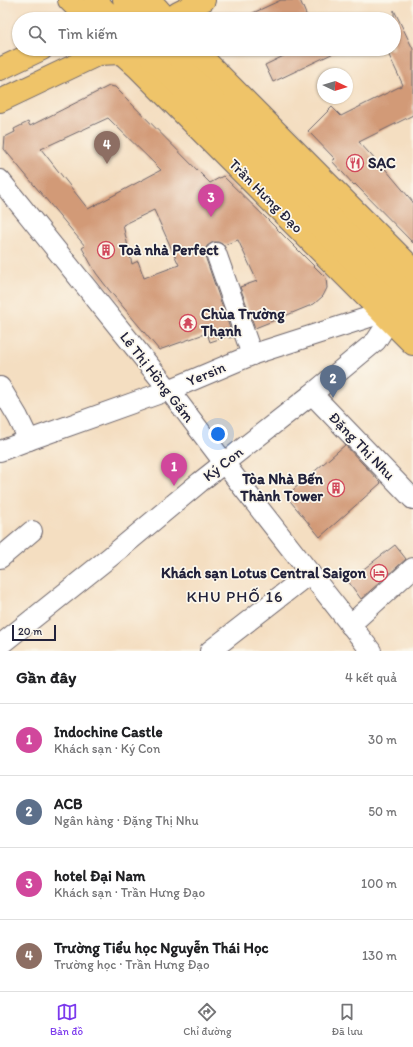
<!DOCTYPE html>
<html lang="vi">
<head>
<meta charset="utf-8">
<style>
	body { margin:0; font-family:Itim,sans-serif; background:#f2f2f2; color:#202124 }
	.compass { position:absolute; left:317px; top:68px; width:36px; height:36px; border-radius:50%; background:#fff; box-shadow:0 1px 3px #0004; rotate:94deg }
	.scale { position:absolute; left:12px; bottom:10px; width:44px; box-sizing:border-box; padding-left:4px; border:2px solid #22223b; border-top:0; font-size:11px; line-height:14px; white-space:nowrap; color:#22223b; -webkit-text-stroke:3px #fbf7ec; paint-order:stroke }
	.you { position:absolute; left:218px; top:434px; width:14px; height:14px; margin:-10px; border:3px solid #fff; border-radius:50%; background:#1a73e8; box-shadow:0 0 0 6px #1a73e833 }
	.badge { display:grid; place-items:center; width:26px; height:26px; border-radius:50%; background:#7c3aed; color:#fff; font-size:13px; font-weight:700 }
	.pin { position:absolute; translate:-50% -33px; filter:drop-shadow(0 1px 2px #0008) }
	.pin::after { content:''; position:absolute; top:21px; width:14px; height:12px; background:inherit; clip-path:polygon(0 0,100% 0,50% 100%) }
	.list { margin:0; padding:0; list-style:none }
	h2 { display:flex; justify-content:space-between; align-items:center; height:52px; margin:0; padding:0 16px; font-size:17px }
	h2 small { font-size:13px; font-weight:400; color:#757577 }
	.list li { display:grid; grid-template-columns:26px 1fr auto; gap:12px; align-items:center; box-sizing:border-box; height:72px; padding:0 16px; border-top:1px solid #e0e0e0 }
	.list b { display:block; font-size:15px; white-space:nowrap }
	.list p { margin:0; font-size:13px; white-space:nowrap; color:#757577 }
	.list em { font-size:13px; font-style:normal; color:#757577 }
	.icon { flex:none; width:22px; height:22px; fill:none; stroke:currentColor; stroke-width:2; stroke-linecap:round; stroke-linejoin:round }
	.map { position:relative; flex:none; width:413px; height:651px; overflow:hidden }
	.search { position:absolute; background:#fff; box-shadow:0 1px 3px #0004; left:12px; right:12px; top:12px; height:44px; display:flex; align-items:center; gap:10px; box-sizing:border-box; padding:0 14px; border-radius:22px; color:#757577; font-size:15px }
	.sheet { height:340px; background:#fff }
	nav { display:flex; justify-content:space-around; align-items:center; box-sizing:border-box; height:56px; border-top:1px solid #e0e0e0; background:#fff; font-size:11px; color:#757577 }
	nav a { display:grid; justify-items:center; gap:2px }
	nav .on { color:#7c3aed }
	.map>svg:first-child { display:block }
	.building { fill:#d29a77; fill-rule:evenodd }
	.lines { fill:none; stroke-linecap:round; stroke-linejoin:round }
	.minor-casing { stroke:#6c646a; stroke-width:22 }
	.major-casing { stroke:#6c646a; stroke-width:24 }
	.minor { stroke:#fff; stroke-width:20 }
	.major { stroke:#efc469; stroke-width:22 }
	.labels { text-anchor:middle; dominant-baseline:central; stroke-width:3.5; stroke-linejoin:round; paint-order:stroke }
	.poi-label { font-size:15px; font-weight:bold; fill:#22223b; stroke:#fbf7ec; text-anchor:start }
	.street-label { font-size:15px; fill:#22223b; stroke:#fbf7ec }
	.neighbourhood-label { font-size:16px; letter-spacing:1px; fill:#22223b; stroke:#fbf7ec }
</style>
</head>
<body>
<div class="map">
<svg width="413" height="651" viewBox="0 0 413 651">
	<rect width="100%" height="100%" fill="#fbf7ec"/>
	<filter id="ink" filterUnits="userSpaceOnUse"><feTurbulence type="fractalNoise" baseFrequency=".025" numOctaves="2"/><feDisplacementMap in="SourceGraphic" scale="8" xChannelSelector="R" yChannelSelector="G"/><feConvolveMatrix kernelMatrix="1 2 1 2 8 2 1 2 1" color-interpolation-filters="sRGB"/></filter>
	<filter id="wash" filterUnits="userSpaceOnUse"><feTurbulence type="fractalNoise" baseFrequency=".012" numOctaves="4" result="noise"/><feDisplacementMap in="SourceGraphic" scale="16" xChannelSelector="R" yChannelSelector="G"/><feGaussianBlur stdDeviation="0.9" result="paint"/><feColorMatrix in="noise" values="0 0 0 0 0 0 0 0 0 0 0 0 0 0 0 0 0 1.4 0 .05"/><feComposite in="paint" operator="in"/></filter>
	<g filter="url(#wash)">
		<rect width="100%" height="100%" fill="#f4dec1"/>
		<g id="blocks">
			<!-- building -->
			<g class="building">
				<polygon points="281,0 300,0 308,19 240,19"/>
				<polygon points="394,10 413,49 413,115 359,142 380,165 381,164 413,202 413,243 355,184 354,185 332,161 335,159 308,131 332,107 341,116 403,85 386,49 394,49"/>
				<polygon points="298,49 342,49 273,82 265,65"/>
				<path d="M109,86L115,87L210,183L223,176L268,220L326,278L327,288L323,296L314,304L275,320L255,328L240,287L257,281L238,240L224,245L218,242H213L207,246L205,251V256L233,337L229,338L228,336L210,342L207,333L159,350L109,290L96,273L82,248L85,246L4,149L5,137L15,132L14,129L28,122L30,126ZM108,118L161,170L88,209L41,149ZM154,210L179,265L144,278L138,261L132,264L123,225Z"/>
				<polygon points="345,445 381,483 320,537 286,496"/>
				<polygon points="395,545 406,559 361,599 348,581"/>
			</g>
		</g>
	</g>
	<g filter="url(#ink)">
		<use href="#blocks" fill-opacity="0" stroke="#6c646a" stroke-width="1"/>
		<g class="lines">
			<!-- minor casing -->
			<g class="minor-casing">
				<g id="minor">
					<polyline points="0,180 169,390 244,489 371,651"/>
					<polyline points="216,253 252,355"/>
					<polyline points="0,387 18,417 29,440"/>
					<polyline points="312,394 413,499"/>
					<polyline points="0,451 29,440 169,390 254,354 382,313"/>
					<polyline points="0,558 32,531"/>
					<polyline points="350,625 413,568"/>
					<polyline points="0,645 110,557 200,482 312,394 376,341 398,307"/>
					<polyline points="210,651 310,573"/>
				</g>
			</g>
			<!-- major casing -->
			<g class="major-casing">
				<g id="major">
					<polyline points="69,0 88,19"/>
					<polyline points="95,0 113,19"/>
					<polyline points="124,0 142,19"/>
					<polyline points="150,0 167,19"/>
					<polyline points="112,19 135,0"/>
					<polyline points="172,19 178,13 204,0"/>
					<polyline points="117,49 137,67 413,344"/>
					<polyline points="143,49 413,320"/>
					<polyline points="171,49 413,294"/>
					<polyline points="194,49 413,269"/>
					<polyline points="0,69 42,49"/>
					<polyline points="0,101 99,54 121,53 132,49"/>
				</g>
			</g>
			<!-- minor -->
			<use href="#minor" class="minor"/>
			<!-- major -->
			<use href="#major" class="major"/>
		</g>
	</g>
	<!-- icons -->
	<defs>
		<g id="restaurant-ring" transform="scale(0.9)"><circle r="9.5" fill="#fbf7ec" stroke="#d1495b" stroke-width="1.5"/><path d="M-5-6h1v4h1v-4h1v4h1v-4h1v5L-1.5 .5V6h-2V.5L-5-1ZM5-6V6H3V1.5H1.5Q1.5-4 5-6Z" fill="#d1495b"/></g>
		<g id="building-ring" transform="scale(0.9)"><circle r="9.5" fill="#fbf7ec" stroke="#d1495b" stroke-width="1.5"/><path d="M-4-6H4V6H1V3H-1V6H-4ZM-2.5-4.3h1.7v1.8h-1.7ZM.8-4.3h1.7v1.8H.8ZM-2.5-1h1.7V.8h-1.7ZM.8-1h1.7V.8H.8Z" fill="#d1495b"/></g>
		<g id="temple-ring" transform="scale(0.9)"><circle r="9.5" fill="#fbf7ec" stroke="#d1495b" stroke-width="1.5"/><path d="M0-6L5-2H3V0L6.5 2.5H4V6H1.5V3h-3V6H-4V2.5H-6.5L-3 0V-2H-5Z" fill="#d1495b"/></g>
		<g id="hotel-ring" transform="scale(0.9)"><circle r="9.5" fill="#fbf7ec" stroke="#d1495b" stroke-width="1.5"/><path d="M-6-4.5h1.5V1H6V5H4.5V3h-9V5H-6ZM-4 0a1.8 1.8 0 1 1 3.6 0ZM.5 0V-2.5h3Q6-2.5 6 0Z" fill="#d1495b"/></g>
	</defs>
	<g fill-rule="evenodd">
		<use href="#restaurant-ring" x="355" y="163"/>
		<use href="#building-ring" x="106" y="250"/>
		<use href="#temple-ring" x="188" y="323"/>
		<use href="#building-ring" x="336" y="488"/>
		<use href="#hotel-ring" x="379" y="573"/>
	</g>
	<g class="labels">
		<!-- poi labels -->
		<g class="poi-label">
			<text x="368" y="163">SẠC</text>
			<text x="119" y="250">Toà nhà Perfect</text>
			<text x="201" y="314">Chùa Trường<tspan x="201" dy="17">Thạnh</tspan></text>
			<text x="323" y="479" text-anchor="end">Tòa Nhà Bến<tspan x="323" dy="17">Thành Tower</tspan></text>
			<text x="366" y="573" text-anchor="end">Khách sạn Lotus Central Saigon</text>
		</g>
		<!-- street labels -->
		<g class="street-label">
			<text transform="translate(266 196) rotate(45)">Trần Hưng Đạo</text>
			<text transform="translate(206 374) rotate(-23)">Yersin</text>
			<text transform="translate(157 377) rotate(52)">Lê Thị Hồng Gấm</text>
			<text transform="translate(362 446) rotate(46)">Ðặng Thị Nhu</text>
			<text transform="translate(223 464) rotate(-38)">Ký Con</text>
		</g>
		<!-- neighbourhood labels -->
		<g class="neighbourhood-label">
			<text x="235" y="596">KHU PHỐ 16</text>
		</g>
	</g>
</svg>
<svg class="compass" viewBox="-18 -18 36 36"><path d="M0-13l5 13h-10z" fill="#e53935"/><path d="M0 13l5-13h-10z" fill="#757577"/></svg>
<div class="scale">20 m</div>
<div class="you"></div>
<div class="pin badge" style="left:174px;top:486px;background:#d1479c">1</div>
<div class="pin badge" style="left:333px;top:398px;background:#5c6f8a">2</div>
<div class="pin badge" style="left:211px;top:217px;background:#d1479c">3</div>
<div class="pin badge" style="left:107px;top:164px;background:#8d6e63">4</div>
<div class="search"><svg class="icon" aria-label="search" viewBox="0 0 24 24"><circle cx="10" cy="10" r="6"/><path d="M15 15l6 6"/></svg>Tìm kiếm</div>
</div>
<section class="sheet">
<h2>Gần đây<small>4 kết quả</small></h2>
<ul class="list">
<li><span class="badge" style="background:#d1479c">1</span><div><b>Indochine Castle</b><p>Khách sạn · Ký Con</p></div><em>30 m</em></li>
<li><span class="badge" style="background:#5c6f8a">2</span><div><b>ACB</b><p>Ngân hàng · Ðặng Thị Nhu</p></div><em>50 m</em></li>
<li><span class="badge" style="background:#d1479c">3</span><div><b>hotel Đại Nam</b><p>Khách sạn · Trần Hưng Đạo</p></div><em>100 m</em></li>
<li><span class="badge" style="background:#8d6e63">4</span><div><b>Trường Tiểu học Nguyễn Thái Học</b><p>Trường học · Trần Hưng Đạo</p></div><em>130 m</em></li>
</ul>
</section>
<nav>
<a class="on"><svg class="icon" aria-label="map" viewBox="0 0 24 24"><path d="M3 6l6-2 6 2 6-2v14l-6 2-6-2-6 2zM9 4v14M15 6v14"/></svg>Bản đồ</a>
<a><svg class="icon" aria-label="directions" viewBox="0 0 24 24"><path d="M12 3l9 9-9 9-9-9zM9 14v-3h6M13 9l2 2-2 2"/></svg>Chỉ đường</a>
<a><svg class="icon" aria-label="saved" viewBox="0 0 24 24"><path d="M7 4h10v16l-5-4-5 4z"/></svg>Đã lưu</a>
</nav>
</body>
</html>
